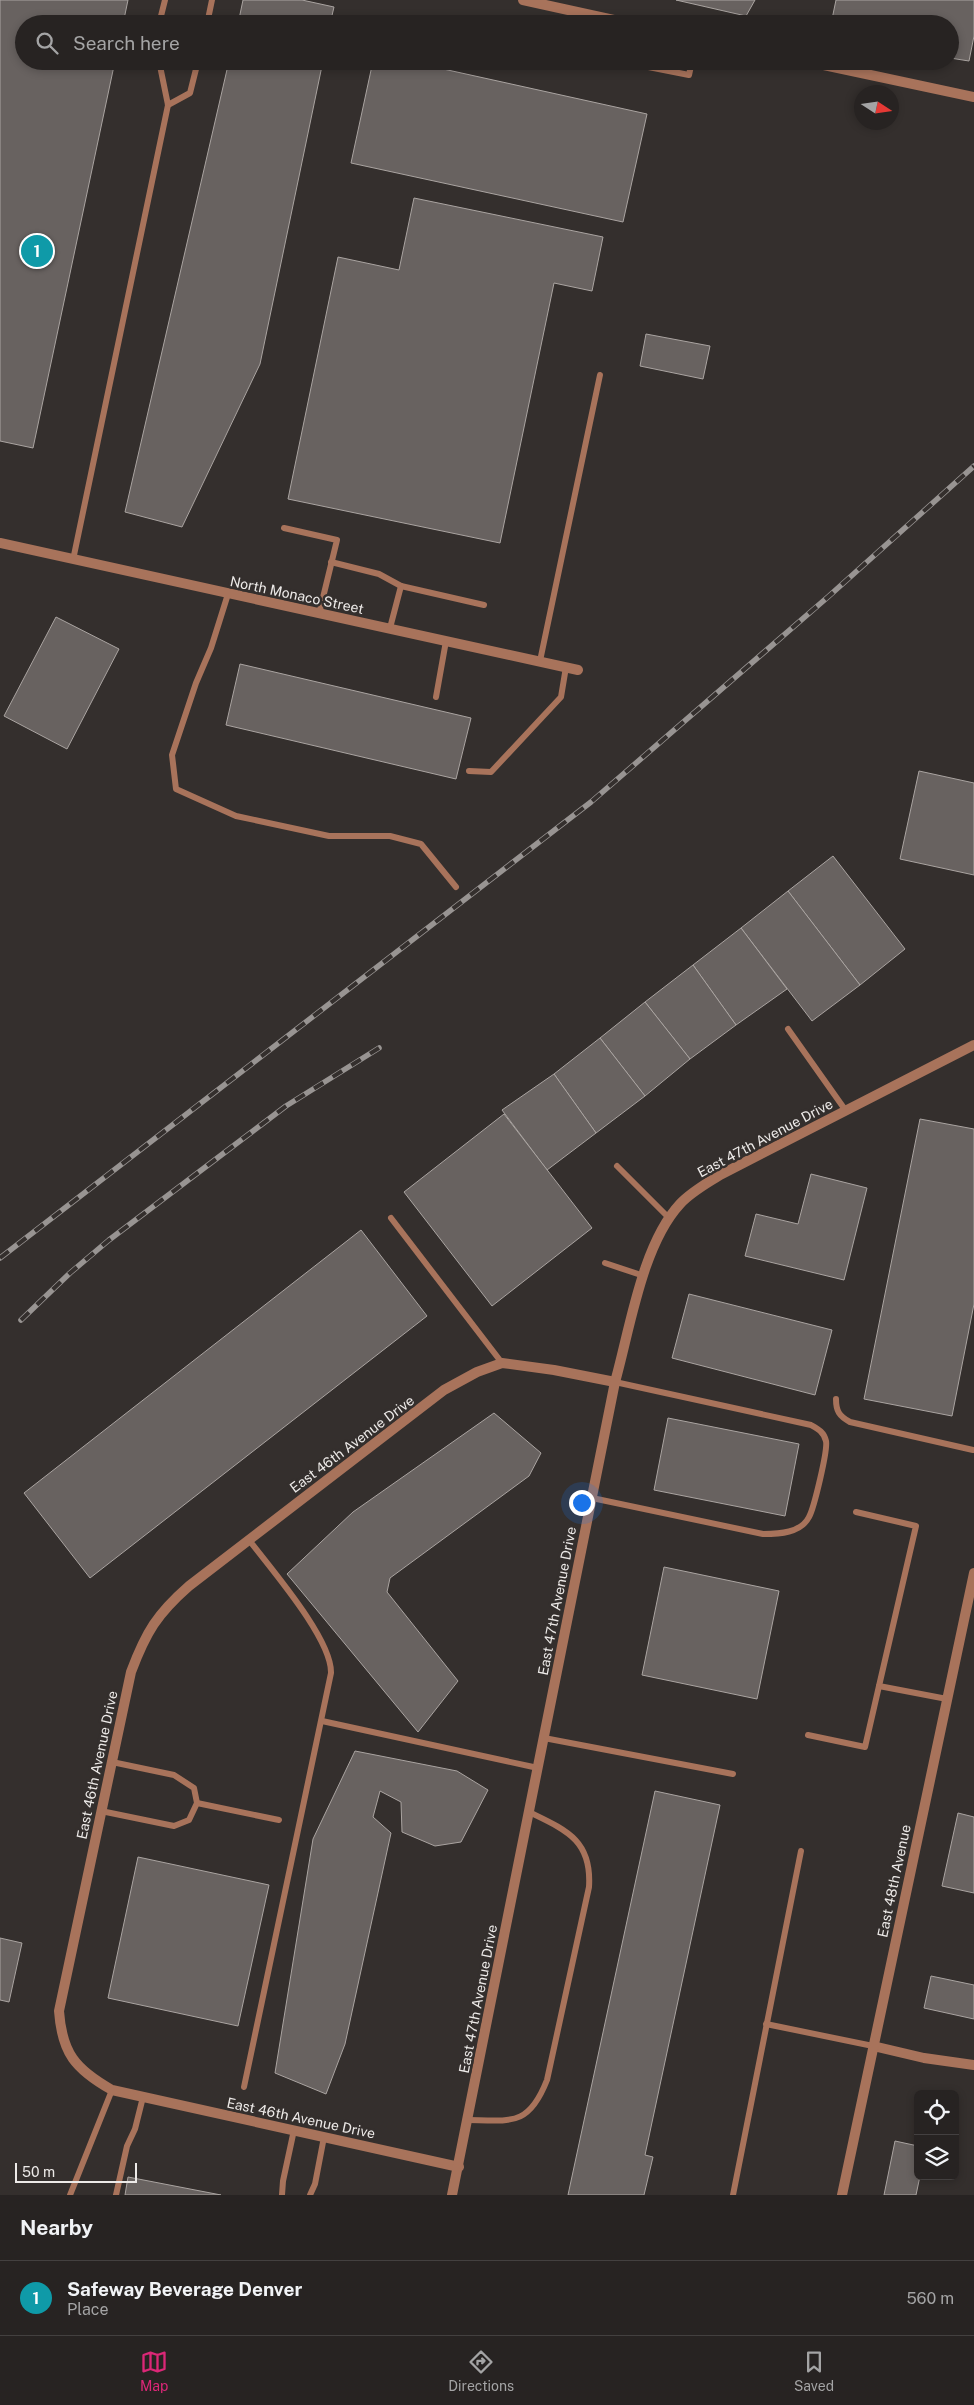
<!DOCTYPE html>
<html lang="en">
<head>
<meta charset="utf-8">
<style>
	body { margin:0; font-family:"Public Sans",sans-serif; background:#332f2f; color:#f1f3f6 }
	.controls { position:absolute; right:15px; bottom:15px; display:grid; overflow:hidden; border-radius:8px; box-shadow:0 2px 8px #0003 }
	.controls button { width:45px; height:45px; display:grid; place-items:center; padding:0; border:0; border-bottom:1px solid #434040; background:#272322; color:#f1f3f6; font:25px sans-serif }
	.compass { position:absolute; left:854px; top:85px; width:45px; height:45px; border-radius:50%; background:#272322; box-shadow:0 2px 8px #0003; rotate:102deg }
	.scale { position:absolute; left:15px; bottom:12px; width:122px; box-sizing:border-box; padding-left:5px; border:2px solid #edeae8; border-top:0; font-size:14px; line-height:18px; white-space:nowrap; color:#edeae8; -webkit-text-stroke:4px #342f2d; paint-order:stroke }
	.you { position:absolute; left:581px; top:1502px; width:18px; height:18px; margin:-12px; border:4px solid #fff; border-radius:50%; background:#1a73e8; box-shadow:0 0 0 8px #1a73e833 }
	.badge { display:grid; place-items:center; width:32px; height:32px; border-radius:50%; background:#db2777; color:#fff; font-size:16px; font-weight:700 }
	.pin { position:absolute; translate:-50% -50%; border:2px solid #fff; box-shadow:0 1px 5px #0006 }
	.list { margin:0; padding:0; list-style:none }
	h2 { display:flex; justify-content:space-between; align-items:center; height:65px; margin:0; padding:0 20px; font-size:21px }
	h2 small { font-size:16px; font-weight:400; color:#a4a4a5 }
	.list li { display:grid; grid-template-columns:32px 1fr auto; gap:15px; align-items:center; box-sizing:border-box; height:75px; padding:0 20px; border-top:1px solid #434040 }
	.list b { display:block; font-size:19px; white-space:nowrap }
	.list p { margin:0; font-size:16px; white-space:nowrap; color:#a4a4a5 }
	.list em { font-size:16px; font-style:normal; color:#a4a4a5 }
	.icon { flex:none; width:28px; height:28px; fill:none; stroke:currentColor; stroke-width:2; stroke-linecap:round; stroke-linejoin:round }
	.map { position:relative; flex:none; width:974px; height:2195px; overflow:hidden }
	.search { position:absolute; background:#272322; box-shadow:0 2px 8px #0003; left:15px; right:15px; top:15px; height:55px; display:flex; align-items:center; gap:12px; box-sizing:border-box; padding:0 18px; border-radius:28px; color:#a4a4a5; font-size:19px }
	.sheet { height:140px; background:#272322 }
	nav { display:flex; justify-content:space-around; align-items:center; box-sizing:border-box; height:70px; border-top:1px solid #434040; background:#272322; font-size:14px; color:#a4a4a5 }
	nav a { display:grid; justify-items:center; gap:2px }
	nav .on { color:#db2777 }
	.map>svg:first-child { display:block }
	.building { fill:#686260; stroke:#aaa4a1 }
	.lines { fill:none; stroke-linecap:round; stroke-linejoin:round }
	.service { stroke:#a8735b; stroke-width:6 }
	.minor { stroke:#a8735b; stroke-width:10 }
	.tertiary { stroke:#a8735b; stroke-width:10 }
	.rail-casing { stroke:#989492; stroke-width:5.5 }
	.rail { stroke:#342f2d; stroke-width:4; stroke-dasharray:11; stroke-linecap:butt }
	.labels { text-anchor:middle; dominant-baseline:central; stroke-width:5; stroke-linejoin:round; paint-order:stroke }
	.street-label { font-size:14px; fill:#edeae8; stroke:#342f2d }
</style>
</head>
<body>
<div class="map">
<svg width="974" height="2195" viewBox="0 0 974 2195">
	<rect width="100%" height="100%" fill="#342f2d"/>
	<!-- building -->
	<g class="building">
		<polygon points="0,0 128,0 123,24 24,24 24,61 115,61 33,448 0,441"/>
		<polygon points="243,0 302,0 334,7 330,24 238,24"/>
		<polygon points="676,0 755,0 746,16"/>
		<polygon points="836,0 974,0 974,36 969,61 950,58 950,24 831,24"/>
		<polygon points="229,61 323,61 260,364 182,527 125,512"/>
		<polygon points="373,61 407,61 647,114 623,222 351,163"/>
		<polygon points="414,198 603,237 592,291 554,283 500,543 288,499 338,257 399,270"/>
		<polygon points="646,334 710,346 703,379 640,366"/>
		<polygon points="56,617 119,649 67,749 4,716"/>
		<polygon points="240,664 471,718 456,779 226,725"/>
		<polygon points="919,771 974,783 974,875 900,859"/>
		<polygon points="833,856 905,949 860,985 788,891"/>
		<polygon points="788,891 860,985 812,1021 741,928"/>
		<polygon points="741,928 787,989 736,1025 693,965"/>
		<polygon points="693,965 736,1025 690,1059 645,1002"/>
		<polygon points="645,1002 690,1059 645,1096 600,1038"/>
		<polygon points="600,1038 645,1096 596,1133 554,1074"/>
		<polygon points="554,1074 596,1133 547,1170 502,1110"/>
		<polygon points="504,1114 592,1228 492,1306 404,1192"/>
		<polygon points="920,1119 974,1129 974,1304 952,1416 864,1399"/>
		<polygon points="811,1174 867,1188 844,1280 745,1256 756,1214 798,1224"/>
		<polygon points="361,1230 427,1316 90,1578 24,1493"/>
		<polygon points="689,1294 832,1330 815,1395 672,1358"/>
		<polygon points="494,1413 541,1453 529,1476 390,1578 387,1592 458,1681 418,1732 287,1574 353,1512"/>
		<polygon points="668,1418 799,1444 785,1516 654,1490"/>
		<polygon points="664,1567 779,1591 757,1699 642,1675"/>
		<polygon points="355,1751 457,1771 488,1790 461,1842 435,1846 402,1832 401,1802 380,1791 373,1817 391,1833 345,2044 326,2094 275,2073 313,1839"/>
		<polygon points="655,1791 720,1805 645,2155 653,2157 644,2195 568,2195"/>
		<polygon points="958,1813 974,1817 974,1893 942,1886"/>
		<polygon points="138,1857 269,1885 238,2026 108,1998"/>
		<polygon points="0,1938 22,1943 9,2002 0,2000"/>
		<polygon points="931,1976 974,1985 974,2019 924,2008"/>
		<polygon points="895,2141 918,2146 918,2176 920,2176 916,2195 884,2195"/>
		<polygon points="128,2177 221,2195 125,2195"/>
	</g>
	<g class="lines">
		<!-- service -->
		<g class="service">
			<polyline points="159,24 165,0"/>
			<polyline points="207,24 212,0"/>
			<polyline points="618,61 689,75 692,61"/>
			<polyline points="168,105 190,93 198,61"/>
			<polyline points="284,528 337,540 319,614"/>
			<polyline points="73,560 168,105 159,61"/>
			<polyline points="331,562 379,574 401,586"/>
			<polyline points="228,594 211,648 196,683 172,755 176,789 236,816 329,836 390,836 421,844 456,887"/>
			<polyline points="390,628 401,586 484,605"/>
			<polyline points="540,661 600,375"/>
			<polyline points="436,697 446,641"/>
			<polyline points="469,771 491,772 561,697 566,667"/>
			<polyline points="788,1029 846,1111"/>
			<polyline points="617,1166 669,1218"/>
			<polyline points="391,1218 502,1363"/>
			<polyline points="605,1263 644,1276"/>
			<path d="M836,1399C836,1411 839,1416 850,1422L973,1450"/>
			<path d="M592,1498L763,1534C779,1534 801,1533 809,1517C814,1508 828,1450 826,1441C824,1432 818,1429 811,1425L615,1382"/>
			<polyline points="856,1512 916,1526 879,1686 947,1699"/>
			<polyline points="322,1721 538,1768"/>
			<polyline points="808,1735 865,1747 879,1686"/>
			<polyline points="544,1738 733,1774"/>
			<polyline points="197,1803 279,1820"/>
			<polyline points="101,1811 174,1826 189,1820 197,1803 194,1788 174,1775 112,1762"/>
			<polyline points="766,2024 873,2046"/>
			<path d="M244,2087L331,1673C332,1639 271,1569 249,1540"/>
			<path d="M468,2120C512,2121 529,2126 547,2080L589,1887C592,1840 566,1830 529,1812"/>
			<polyline points="70,2195 112,2090"/>
			<polyline points="116,2195 127,2146 135,2129 143,2097"/>
			<polyline points="282,2195 283,2181 294,2130"/>
			<polyline points="310,2195 315,2184 324,2137"/>
			<polyline points="733,2195 801,1851"/>
		</g>
		<!-- minor -->
		<g class="minor">
			<polyline points="523,0 632,24"/>
			<polyline points="805,61 974,97"/>
			<polyline points="0,543 578,670"/>
			<polyline points="873,2046 924,2058 974,2065"/>
			<path d="M459,2167L112,2090C75,2069 62,2053 59,2011L131,1672C146,1632 157,1614 189,1586L444,1390L477,1372L502,1363L554,1370L615,1382"/>
			<path d="M452,2195L615,1382C630,1329 642,1245 680,1204C691,1192 706,1184 720,1175L974,1045"/>
		</g>
		<!-- tertiary -->
		<polyline class="tertiary" points="842,2195 974,1573"/>
		<!-- rail casing -->
		<g class="rail-casing">
			<g id="rail">
				<polyline points="0,1258 591,802 829,596 974,466"/>
				<polyline points="21,1320 70,1273 109,1240 286,1106 379,1048"/>
			</g>
		</g>
		<!-- rail -->
		<use href="#rail" class="rail"/>
	</g>
	<g class="labels">
		<!-- street labels -->
		<g class="street-label">
			<text transform="translate(297 595) rotate(12)">North Monaco Street</text>
			<text transform="translate(765 1138) rotate(-28)">East 47th Avenue Drive</text>
			<text transform="translate(352 1444) rotate(-37)">East 46th Avenue Drive</text>
			<text transform="translate(557 1601) rotate(-79)">East 47th Avenue Drive</text>
			<text transform="translate(97 1765) rotate(-78)">East 46th Avenue Drive</text>
			<text transform="translate(894 1881) rotate(-78)">East 48th Avenue</text>
			<text transform="translate(478 1999) rotate(-79)">East 47th Avenue Drive</text>
			<text transform="translate(301 2118) rotate(12)">East 46th Avenue Drive</text>
		</g>
	</g>
</svg>
<div class="controls">
<button><svg class="icon" aria-label="locate" viewBox="0 0 24 24"><circle cx="12" cy="12" r="6"/><path d="M12 2v4M12 18v4M2 12h4M18 12h4"/></svg></button>
<button><svg class="icon" aria-label="layers" viewBox="0 0 24 24"><path d="M12 4l9 5-9 5-9-5zM3 14l9 5 9-5"/></svg></button>
</div>
<svg class="compass" viewBox="-18 -18 36 36"><path d="M0-13l5 13h-10z" fill="#e53935"/><path d="M0 13l5-13h-10z" fill="#a4a4a5"/></svg>
<div class="scale">50 m</div>
<div class="you"></div>
<div class="pin badge" style="left:37px;top:251px;background:#0f9aa8">1</div>
<div class="search"><svg class="icon" aria-label="search" viewBox="0 0 24 24"><circle cx="10" cy="10" r="6"/><path d="M15 15l6 6"/></svg>Search here</div>
</div>
<section class="sheet">
<h2>Nearby<small></small></h2>
<ul class="list">
<li><span class="badge" style="background:#0f9aa8">1</span><div><b>Safeway Beverage Denver</b><p>Place</p></div><em>560 m</em></li>
</ul>
</section>
<nav>
<a class="on"><svg class="icon" aria-label="map" viewBox="0 0 24 24"><path d="M3 6l6-2 6 2 6-2v14l-6 2-6-2-6 2zM9 4v14M15 6v14"/></svg>Map</a>
<a><svg class="icon" aria-label="directions" viewBox="0 0 24 24"><path d="M12 3l9 9-9 9-9-9zM9 14v-3h6M13 9l2 2-2 2"/></svg>Directions</a>
<a><svg class="icon" aria-label="saved" viewBox="0 0 24 24"><path d="M7 4h10v16l-5-4-5 4z"/></svg>Saved</a>
</nav>
</body>
</html>
